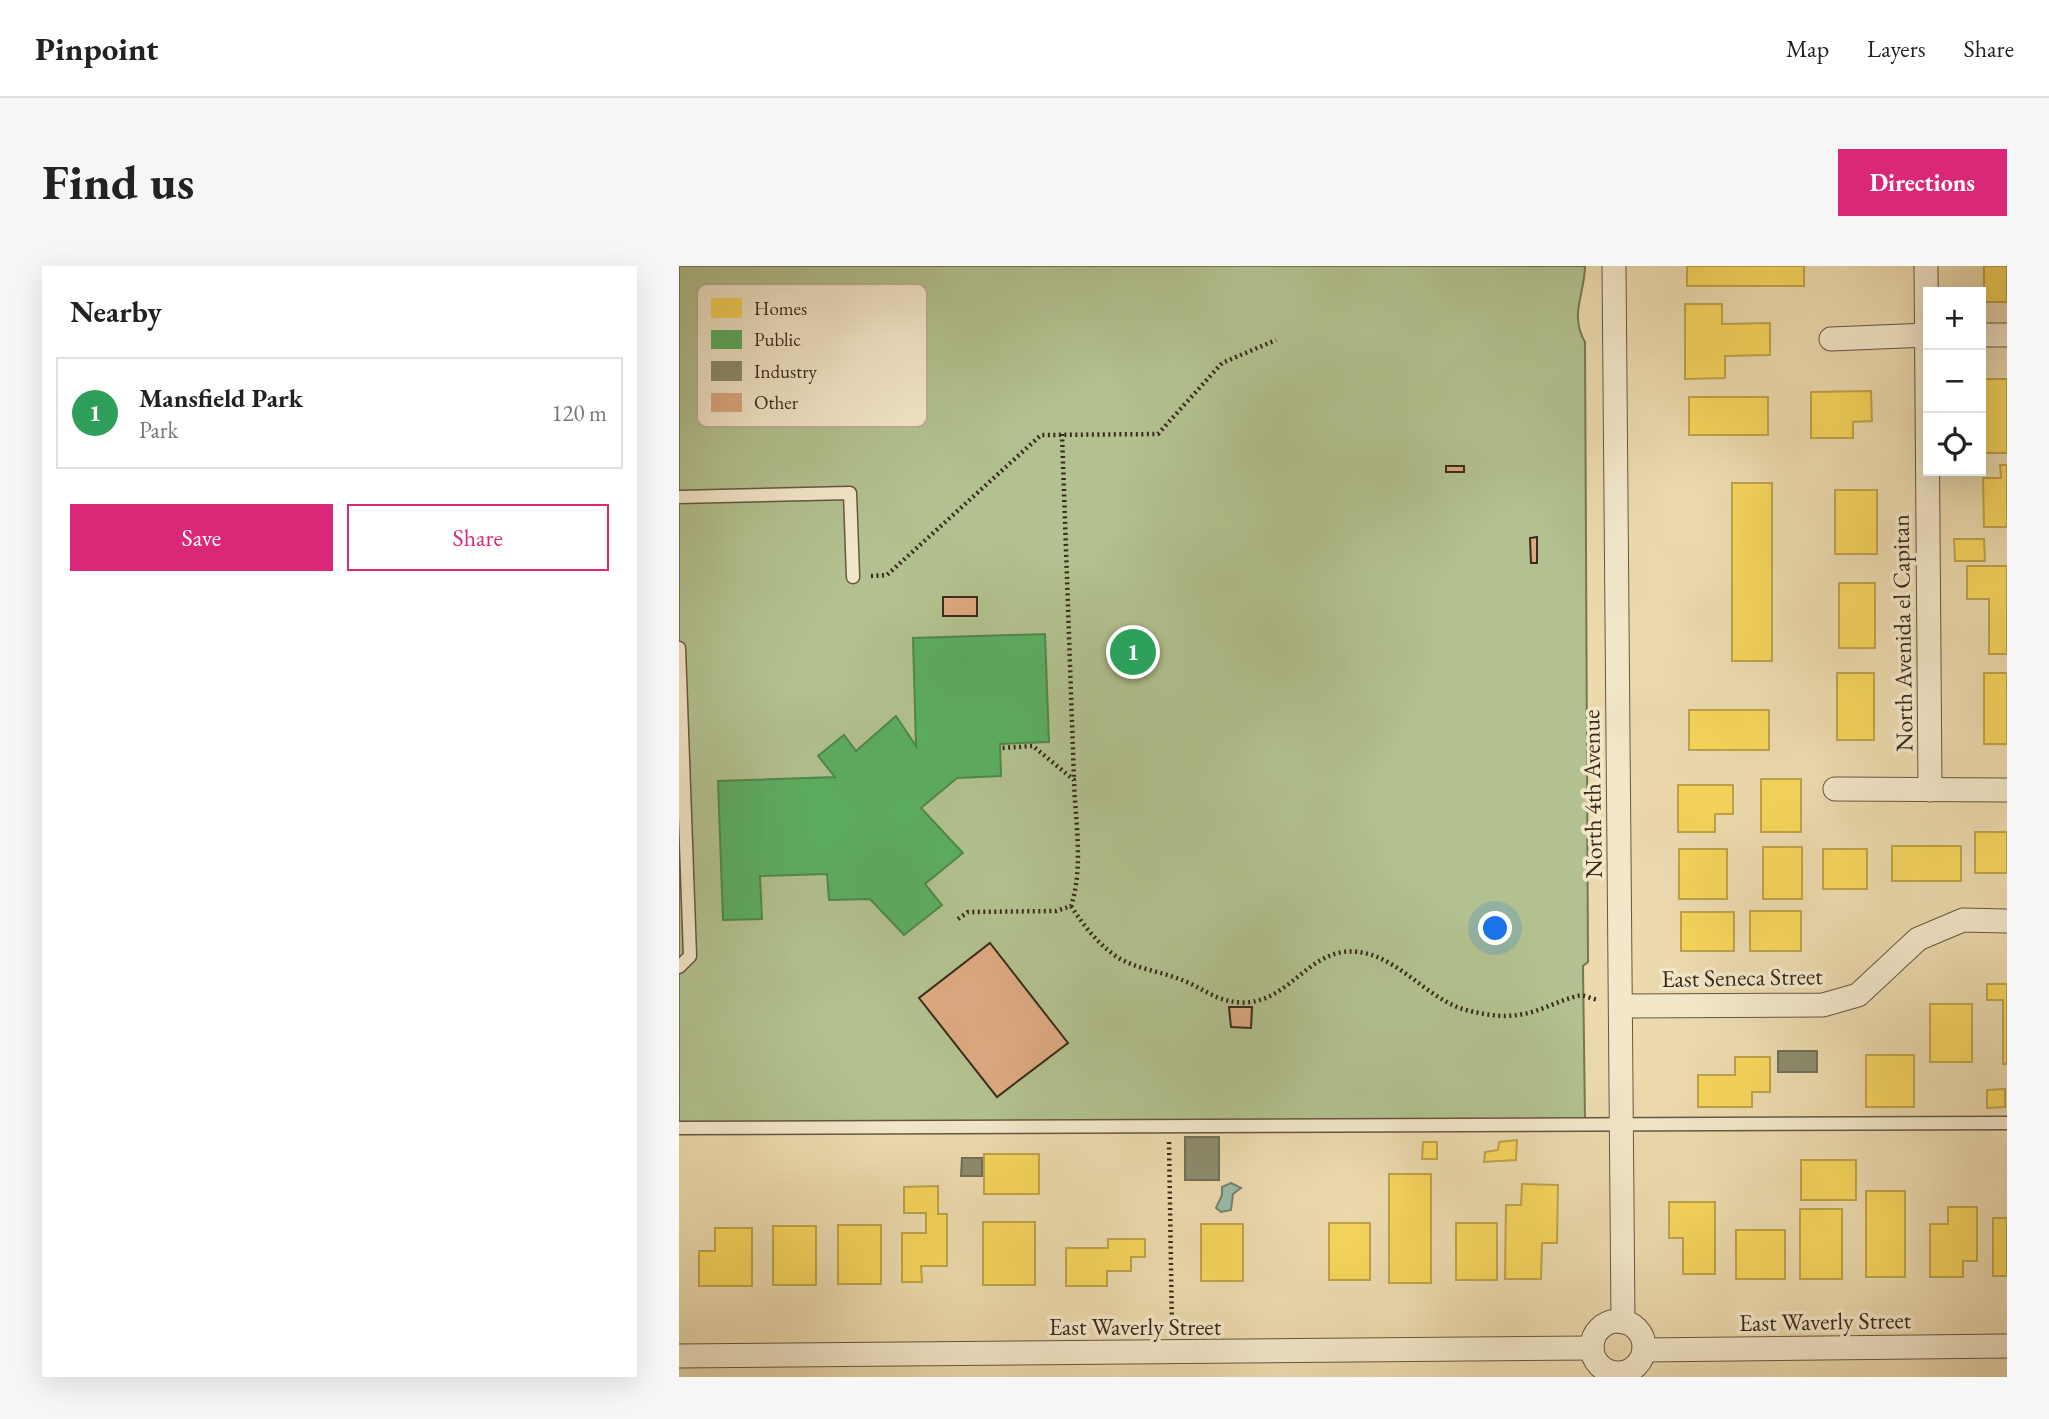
<!DOCTYPE html>
<html lang="en">
<head>
<meta charset="utf-8">
<style>
	body { margin:0; font-family:"EB Garamond",serif; background:#f6f6f6; color:#222 }
	.controls { position:absolute; right:21px; top:21px; display:grid; overflow:hidden; border-radius:0px; box-shadow:0 7px 28px #0002 }
	.controls button { width:63px; height:63px; display:grid; place-items:center; padding:0; border:0; border-bottom:2px solid #e0e0e0; background:#fff; color:#222; font:35px sans-serif }
	.you { position:absolute; left:817px; top:663px; width:24px; height:24px; margin:-18px; border:5px solid #fff; border-radius:50%; background:#1a73e8; box-shadow:0 0 0 10px #1a73e833 }
	.badge { display:grid; place-items:center; width:46px; height:46px; border-radius:50%; background:#db2777; color:#fff; font-size:23px; font-weight:700 }
	.pin { position:absolute; translate:-50% -50%; border:4px solid #fff; box-shadow:0 2px 7px #0006 }
	.list { margin:0; padding:0; list-style:none }
	h2 { display:flex; justify-content:space-between; align-items:center; height:91px; margin:0; padding:0 28px; font-size:30px }
	h2 small { font-size:23px; font-weight:400; color:#767676 }
	.list li { display:grid; grid-template-columns:46px 1fr auto; gap:21px; align-items:center; box-sizing:border-box; height:112px; margin:0 14px 14px; padding:0 14px; border:2px solid #e0e0e0; border-radius:0px }
	.list b { display:block; font-size:26px; white-space:nowrap }
	.list p { margin:0; font-size:23px; white-space:nowrap; color:#767676 }
	.list em { font-size:23px; font-style:normal; color:#767676 }
	.actions { display:flex; gap:14px; padding:21px 28px }
	.actions a { flex:1; padding:16px 0; border:2px solid #db2777; border-radius:0px; text-align:center; font-size:24px; color:#db2777 }
	.actions .main { background:#db2777; color:#fff }
	.icon { flex:none; width:38px; height:38px; fill:none; stroke:currentColor; stroke-width:2; stroke-linecap:round; stroke-linejoin:round }
	.map { position:relative; flex:none; width:1328px; height:1111px; overflow:hidden; border-radius:0px }
	header { display:flex; align-items:center; gap:42px; box-sizing:border-box; height:98px; padding:0 35px; background:#fff; border-bottom:2px solid #e0e0e0 }
	header strong { font-size:33px }
	nav { display:flex; gap:38px; margin-inline-start:auto; font-size:24px }
	.intro { display:flex; align-items:center; justify-content:space-between; box-sizing:border-box; height:168px; padding:0 42px }
	h1 { margin:0; font-size:49px }
	.button { padding:18px 32px; border-radius:0px; background:#db2777; color:#fff; font-size:24px; font-weight:700 }
	main { display:flex; gap:42px; padding:0 42px }
	aside { flex:1; background:#fff; border-radius:0px; box-shadow:0 7px 28px #0002 }
	.map>svg:first-child { display:block }
	.green { fill:#b2c18f; stroke:#767656; stroke-width:2 }
	.water { fill:#99bba8; stroke:#738170; stroke-width:2 }
	.homes { fill:#f6d55c; stroke:#bea249; stroke-width:2 }
	.public { fill:#5aae61; stroke:#50874c; stroke-width:2 }
	.industry { fill:#8c8c6e; stroke:#736f55; stroke-width:2 }
	.building { fill:#dca881; stroke:#3a2b1c; stroke-width:2 }
	.lines { fill:none; stroke-linecap:round; stroke-linejoin:round }
	.service-casing { stroke:#665740; stroke-width:15 }
	.minor-casing { stroke:#665740; stroke-width:25 }
	.path { stroke:#3a2b1c; stroke-width:4.5; stroke-dasharray:2 3.5; stroke-linecap:butt }
	.service { stroke:#f3e7ca; stroke-width:12 }
	.minor { stroke:#f3e7ca; stroke-width:23 }
	.labels { text-anchor:middle; dominant-baseline:central; stroke-width:7; stroke-linejoin:round; paint-order:stroke }
	.street-label { font-size:24px; fill:#3a2b1c; stroke:#f3e7ca }
	.key { fill:#f3e7ca; stroke:#bcaf96; stroke-width:2 }
	.key-label { font-size:19px; fill:#3a2b1c }
</style>
</head>
<body>
<header>
<strong>Pinpoint</strong>
<nav><a>Map</a><a>Layers</a><a>Share</a></nav>
</header>
<div class="intro"><h1>Find us</h1><a class="button">Directions</a></div>
<main>
<aside>
<h2>Nearby<small></small></h2>
<ul class="list">
<li><span class="badge" style="background:#2e9e5b">1</span><div><b>Mansfield Park</b><p>Park</p></div><em>120 m</em></li>
</ul>
<div class="actions"><a class="main">Save</a><a>Share</a></div>
</aside>
<div class="map">
<svg width="1328" height="1111" viewBox="0 0 1328 1111">
	<rect width="100%" height="100%" fill="#ecdaae"/>
	<filter id="stains"><feTurbulence type="fractalNoise" baseFrequency=".00286" numOctaves="4"/><feColorMatrix values="0 0 0 0 .2 0 0 0 0 .09 0 0 0 0 .02 0 0 0 .5 -.17"/></filter>
	<radialGradient id="worn" r=".72"><stop offset=".6" stop-color="#630" stop-opacity="0"/><stop offset="1" stop-color="#630" stop-opacity=".3"/></radialGradient>
	<!-- green -->
	<path class="green" d="M0,0H906C906,27 890,49 906,76L909,696L904,700L906,854L0,857Z"/>
	<!-- water -->
	<polygon class="water" points="552,917 562,922 554,928 552,944 542,946 537,942 543,929 543,921"/>
	<!-- homes -->
	<g class="homes">
		<rect x="1008" y="0" width="117" height="20"/>
		<rect x="1305" y="0" width="23" height="36"/>
		<polygon points="1006,38 1043,38 1043,58 1091,57 1091,89 1046,90 1046,112 1006,113"/>
		<rect x="1302" y="113" width="26" height="74"/>
		<polygon points="1192,125 1193,155 1174,156 1174,172 1132,172 1132,126"/>
		<rect x="1010" y="131" width="79" height="38"/>
		<polygon points="1321,199 1328,199 1328,261 1305,261 1304,212 1322,212"/>
		<rect x="1053" y="217" width="40" height="178"/>
		<rect x="1156" y="224" width="42" height="64"/>
		<polygon points="1275,273 1305,273 1306,295 1276,295"/>
		<polygon points="1288,300 1328,300 1328,388 1310,388 1310,333 1288,333"/>
		<rect x="1160" y="317" width="36" height="65"/>
		<rect x="1158" y="407" width="37" height="67"/>
		<rect x="1305" y="407" width="23" height="71"/>
		<rect x="1010" y="444" width="80" height="40"/>
		<rect x="1082" y="513" width="40" height="53"/>
		<polygon points="999,519 1054,519 1054,548 1036,548 1036,566 999,566"/>
		<rect x="1296" y="566" width="32" height="41"/>
		<rect x="1213" y="580" width="69" height="35"/>
		<rect x="1084" y="581" width="39" height="52"/>
		<rect x="1000" y="583" width="48" height="50"/>
		<rect x="1144" y="583" width="44" height="40"/>
		<rect x="1071" y="645" width="51" height="40"/>
		<rect x="1002" y="646" width="53" height="39"/>
		<polygon points="1308,718 1328,718 1328,798 1324,798 1324,734 1308,734"/>
		<rect x="1251" y="738" width="42" height="58"/>
		<rect x="1187" y="789" width="48" height="52"/>
		<polygon points="1056,791 1091,791 1091,826 1073,826 1073,841 1019,841 1019,809 1056,809"/>
		<polygon points="1326,823 1326,841 1308,842 1308,824"/>
		<polygon points="838,874 837,894 805,896 806,886 819,884 820,876"/>
		<polygon points="744,876 758,876 758,893 743,893"/>
		<rect x="305" y="888" width="55" height="40"/>
		<rect x="1122" y="894" width="55" height="40"/>
		<rect x="710" y="908" width="42" height="109"/>
		<polygon points="843,918 879,919 878,977 863,977 862,1013 826,1013 827,939 842,939"/>
		<polygon points="259,920 259,948 268,948 268,1000 242,1000 243,1016 223,1016 223,967 247,967 247,947 225,947 225,921"/>
		<rect x="1187" y="925" width="39" height="86"/>
		<polygon points="990,936 1036,936 1036,1008 1004,1008 1004,972 990,972"/>
		<polygon points="1269,941 1298,941 1298,995 1284,995 1284,1011 1251,1011 1251,958 1269,958"/>
		<rect x="1121" y="943" width="42" height="70"/>
		<rect x="1314" y="952" width="14" height="58"/>
		<rect x="304" y="956" width="52" height="63"/>
		<rect x="650" y="957" width="41" height="57"/>
		<rect x="777" y="957" width="41" height="57"/>
		<rect x="522" y="958" width="42" height="57"/>
		<rect x="159" y="959" width="43" height="59"/>
		<rect x="94" y="960" width="43" height="59"/>
		<polygon points="36,962 73,962 73,1020 20,1020 20,985 36,985"/>
		<rect x="1057" y="964" width="49" height="49"/>
		<polygon points="429,973 466,973 466,991 452,991 452,1005 428,1005 428,1020 387,1020 387,982 429,982"/>
	</g>
	<!-- public -->
	<polygon class="public" points="366,368 370,476 321,478 322,510 278,512 242,542 284,587 246,618 263,639 225,669 191,633 150,634 148,608 81,610 83,653 44,654 39,515 156,511 139,490 165,469 177,485 217,450 237,480 234,372"/>
	<!-- industry -->
	<g class="industry">
		<rect x="1099" y="785" width="39" height="21"/>
		<rect x="506" y="871" width="34" height="43"/>
		<polygon points="283,892 303,892 303,910 282,910"/>
	</g>
	<!-- building -->
	<g class="building">
		<rect x="767" y="200" width="18" height="6"/>
		<polygon points="858,271 858,297 852,297 851,272"/>
		<rect x="264" y="331" width="34" height="19"/>
		<polygon points="311,677 389,777 318,831 240,732"/>
		<polygon points="550,741 573,741 572,762 552,761"/>
	</g>
	<g class="lines">
		<!-- service casing -->
		<g class="service-casing">
			<g id="service">
				<polyline points="0,231 171,227 174,311"/>
				<polyline points="0,382 11,690 0,701"/>
				<polyline points="0,862 1328,857"/>
			</g>
		</g>
		<!-- minor casing -->
		<g class="minor-casing">
			<g id="minor">
				<polyline points="935,0 944,1056"/>
				<polyline points="1247,0 1251,524"/>
				<polyline points="1302,69 1328,69"/>
				<polyline points="1152,73 1249,69"/>
				<polyline points="1156,523 1328,524"/>
				<polyline points="942,740 1144,739 1179,729 1239,673 1284,654 1328,655"/>
				<circle cx="939" cy="1081" r="26"/>
				<polyline points="965,1084 1328,1080"/>
				<polyline points="0,1090 913,1082"/>
			</g>
		</g>
		<!-- path -->
		<g class="path">
			<polyline points="383,168 395,514"/>
			<polyline points="192,310 208,309 362,169 479,168 543,97 597,74"/>
			<path d="M392,640C405,660 418,677 438,691C457,703 481,705 503,714C519,720 534,732 551,735C559,737 570,737 577,735C610,728 630,691 664,686C715,680 745,735 791,745C808,749 826,752 844,748C863,745 880,734 899,730C904,728 913,733 919,734"/>
			<path d="M279,653L289,646L377,645L392,640C405,601 396,554 395,514L354,480L323,482"/>
			<polyline points="490,876 493,1063"/>
		</g>
		<!-- service -->
		<use href="#service" class="service"/>
		<!-- minor -->
		<use href="#minor" class="minor"/>
	</g>
	<g class="labels">
		<!-- street labels -->
		<g class="street-label">
			<text transform="translate(1223 367) rotate(-91)">North Avenida el Capitan</text>
			<text transform="translate(913 528) rotate(-91)">North 4th Avenue</text>
			<text transform="translate(1063 711) rotate(-1)">East Seneca Street</text>
			<text transform="translate(1146 1055) rotate(-1)">East Waverly Street</text>
			<text x="456" y="1060">East Waverly Street</text>
		</g>
	</g>
	<!-- legend -->
	<rect x="18" y="18" width="230" height="143" rx="10" class="key"/>
	<rect x="32" y="32" width="31" height="20" fill="#f6d55c"/>
	<rect x="32" y="64" width="31" height="19" fill="#5aae61"/>
	<rect x="32" y="95" width="31" height="20" fill="#8c8c6e"/>
	<rect x="32" y="127" width="31" height="19" fill="#dca881"/>
	<g class="key-label">
		<text x="75" y="49">Homes</text>
		<text x="75" y="80">Public</text>
		<text x="75" y="112">Industry</text>
		<text x="75" y="143">Other</text>
	</g>
	<rect width="100%" height="100%" filter="url(#stains)"/>
	<rect width="100%" height="100%" fill="url(#worn)"/>
</svg>
<div class="controls">
<button>+</button>
<button>−</button>
<button><svg class="icon" aria-label="locate" viewBox="0 0 24 24"><circle cx="12" cy="12" r="6"/><path d="M12 2v4M12 18v4M2 12h4M18 12h4"/></svg></button>
</div>
<div class="you"></div>
<div class="pin badge" style="left:454px;top:386px;background:#2e9e5b">1</div>
</div>
</main>
</body>
</html>
